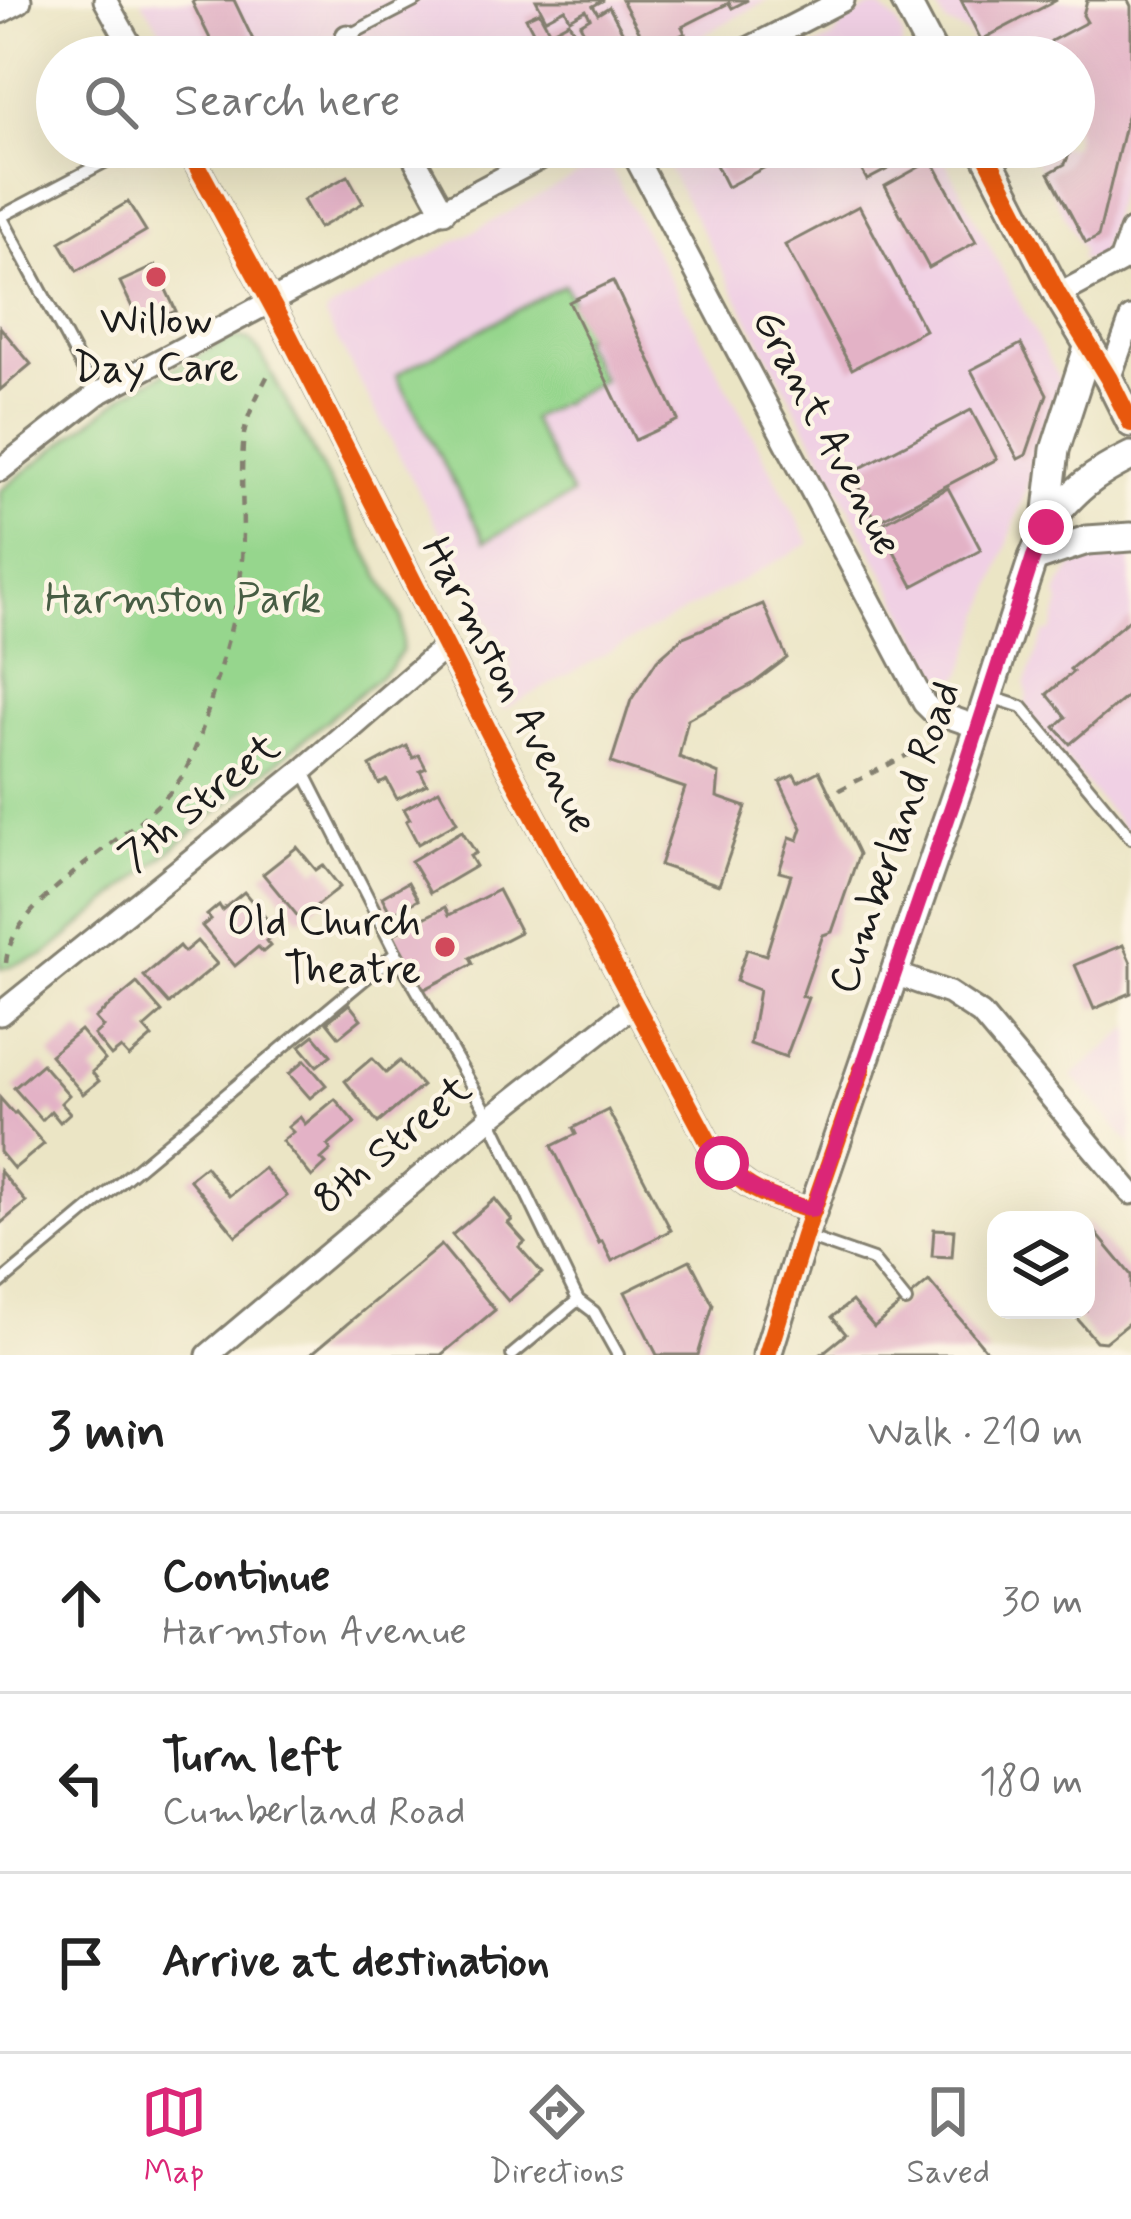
<!DOCTYPE html>
<html lang="en">
<head>
<meta charset="utf-8">
<style>
	body { margin:0; font-family:Mynerve,sans-serif; background:#f2f2f2; color:#222 }
	.controls { position:absolute; right:36px; bottom:36px; display:grid; overflow:hidden; border-radius:24px; box-shadow:0 12px 48px #0002 }
	.controls button { width:108px; height:108px; display:grid; place-items:center; padding:0; border:0; border-bottom:3px solid #e0e0e0; background:#fff; color:#222; font:60px sans-serif }
	.stop { position:absolute; width:36px; height:36px; margin:-27px; border:9px solid #db2777; border-radius:50%; background:#fff }
	.stop.end { background:#db2777; border-color:#fff; box-shadow:0 3px 12px #0008 }
	.list { margin:0; padding:0; list-style:none }
	h2 { display:flex; justify-content:space-between; align-items:center; height:156px; margin:0; padding:0 48px; font-size:51px }
	h2 small { font-size:39px; font-weight:400; color:#767676 }
	.list li { display:grid; grid-template-columns:78px 1fr auto; gap:36px; align-items:center; box-sizing:border-box; height:180px; padding:0 48px; border-top:3px solid #e0e0e0 }
	.list b { display:block; font-size:45px; white-space:nowrap }
	.list p { margin:0; font-size:39px; white-space:nowrap; color:#767676 }
	.list em { font-size:39px; font-style:normal; color:#767676 }
	.icon { flex:none; width:66px; height:66px; fill:none; stroke:currentColor; stroke-width:2; stroke-linecap:round; stroke-linejoin:round }
	.map { position:relative; flex:none; width:1131px; height:1355px; overflow:hidden }
	.search { position:absolute; background:#fff; box-shadow:0 12px 48px #0002; left:36px; right:36px; top:36px; height:132px; display:flex; align-items:center; gap:30px; box-sizing:border-box; padding:0 42px; border-radius:66px; color:#767676; font-size:45px }
	.sheet { height:696px; background:#fff }
	nav { display:flex; justify-content:space-around; align-items:center; box-sizing:border-box; height:168px; border-top:3px solid #e0e0e0; background:#fff; font-size:33px; color:#767676 }
	nav a { display:grid; justify-items:center; gap:6px }
	nav .on { color:#db2777 }
	.map>svg:first-child { display:block }
	.built { fill:#f0d0e4 }
	.green { fill:#96d68d; stroke:#597954; stroke-width:3 }
	.building { fill:#e3b2c6 }
	.lines { fill:none; stroke-linecap:round; stroke-linejoin:round }
	.service-casing { stroke:#848070; stroke-width:16 }
	.minor-casing { stroke:#848070; stroke-width:27 }
	.tertiary-casing { stroke:#848070; stroke-width:33 }
	.path { stroke:#848070; stroke-width:4.5; stroke-dasharray:9 9; stroke-linecap:butt }
	.service { stroke:#fff; stroke-width:10 }
	.minor { stroke:#fff; stroke-width:21 }
	.tertiary { stroke:#fff; stroke-width:27 }
	.cycleway-casing { stroke:#fcf5e5; stroke-width:26 }
	.cycleway { stroke:#e8590c; stroke-width:18 }
	.route { stroke:#db2777; stroke-width:15 }
	.poi-dot { fill:#d1495b; stroke:#fcf5e5; stroke-width:4.5 }
	.labels { text-anchor:middle; dominant-baseline:central; stroke-width:9; stroke-linejoin:round; paint-order:stroke }
	.poi-label { font-size:42px; fill:#1c1c1c; stroke:#fcf5e5 }
	.street-label { font-size:42px; fill:#1c1c1c; stroke:#fcf5e5 }
	.park-label { font-size:42px; fill:#475d44; stroke:#fcf5e5 }
</style>
</head>
<body>
<div class="map">
<svg width="1131" height="1355" viewBox="0 0 1131 1355">
	<rect width="100%" height="100%" fill="#fcf5e5"/>
	<filter id="ink" filterUnits="userSpaceOnUse"><feTurbulence type="fractalNoise" baseFrequency=".00833" numOctaves="2"/><feDisplacementMap in="SourceGraphic" scale="24" xChannelSelector="R" yChannelSelector="G"/><feConvolveMatrix kernelMatrix="1 2 1 2 8 2 1 2 1" color-interpolation-filters="sRGB"/></filter>
	<filter id="wash" filterUnits="userSpaceOnUse"><feTurbulence type="fractalNoise" baseFrequency=".004" numOctaves="4" result="noise"/><feDisplacementMap in="SourceGraphic" scale="48" xChannelSelector="R" yChannelSelector="G"/><feGaussianBlur stdDeviation="2.7" result="paint"/><feColorMatrix in="noise" values="0 0 0 0 0 0 0 0 0 0 0 0 0 0 0 0 0 1.4 0 .05"/><feComposite in="paint" operator="in"/></filter>
	<g filter="url(#wash)">
		<rect width="100%" height="100%" fill="#ebe5c5"/>
		<!-- built -->
		<g class="built">
			<polygon points="141,0 768,0 663,57 358,57 346,37 307,57 179,57"/>
			<polygon points="931,0 1131,0 1131,149 1101,251 1112,250 1108,256 1093,261 1080,259 1083,250 1028,147 1074,147 1074,57 981,57 969,35 946,23"/>
			<polygon points="869,8 881,8 897,23 903,37 900,57 797,57 834,37 843,24"/>
			<polygon points="657,147 938,147 1062,385 963,674 956,681 944,680 935,669"/>
			<polygon points="606,159 810,543 503,710 501,704 512,666 325,317 326,312"/>
			<polygon points="1100,550 1131,550 1131,838 1024,709 1028,696 1025,685 1044,633 1052,631 1060,603 1057,595 1061,585 1072,567"/>
			<polygon points="1131,1027 1131,1145 1072,1076"/>
		</g>
		<!-- green -->
		<g class="green">
			<polygon points="564,285 590,333 580,339 602,380 531,419 572,495 485,541 396,375"/>
			<polygon points="237,338 249,340 260,352 402,618 402,651 390,668 45,955 0,969 0,491 129,392 229,339"/>
		</g>
		<g id="blocks">
			<!-- building -->
			<g class="building">
				<polygon points="196,0 234,0 256,46 233,57 219,57 192,2"/>
				<polygon points="536,0 604,0 593,6 598,14 609,7 626,38 596,55 580,24 590,18 586,10 570,19 565,9 546,19"/>
				<polygon points="622,0 748,0 732,8 729,3 682,27 685,33 650,51"/>
				<polygon points="961,0 1057,0 981,40"/>
				<polygon points="1087,0 1128,0 1131,6 1131,100 1098,237 1086,243 1049,173 1065,164 1072,147 1074,147 1077,131 1074,125 1074,57 1047,57 1051,41 1087,22 1083,15"/>
				<polygon points="539,12 550,32 569,22 587,57 536,57 530,45 538,41 526,18"/>
				<polygon points="707,147 769,147 777,161 727,187"/>
				<polygon points="868,147 920,147 922,151 867,180 857,162 871,154"/>
				<polygon points="932,160 976,242 929,268 885,186"/>
				<polygon points="348,176 363,203 319,228 303,200"/>
				<polygon points="128,202 146,231 77,271 60,242"/>
				<polygon points="859,206 925,330 852,369 785,245"/>
				<polygon points="155,266 176,311 141,326 120,282"/>
				<polygon points="613,281 678,420 635,440 569,302"/>
				<polygon points="0,327 31,364 0,390"/>
				<polygon points="1021,344 1047,394 1026,455 1018,459 971,370"/>
				<polygon points="971,410 997,459 877,522 851,473"/>
				<polygon points="948,488 981,550 913,586 880,525"/>
				<polygon points="763,604 787,658 754,683 688,719 679,757 719,774 717,797 746,807 719,885 660,865 685,788 611,763 631,700 657,660 683,637"/>
				<polygon points="1131,618 1131,693 1070,744 1055,727 1066,717 1047,694 1073,672 1070,669"/>
				<polygon points="407,746 413,758 419,755 426,768 420,771 427,784 397,799 387,780 379,784 370,766"/>
				<polygon points="819,771 859,854 832,932 823,935 802,996 808,998 786,1057 750,1044 759,990 736,981 747,949 766,955 791,875 779,872 790,837 798,840 802,828 780,782 794,775 798,782"/>
				<polygon points="439,790 457,822 418,844 406,821 410,819 404,809"/>
				<polygon points="462,831 476,853 470,856 476,866 430,893 411,861"/>
				<polygon points="297,847 316,870 323,865 340,887 300,919 263,874"/>
				<polygon points="408,882 418,900 391,914 382,897"/>
				<polygon points="498,890 520,932 470,958 473,964 421,991 392,935 445,907 449,915"/>
				<polygon points="244,892 277,931 266,941 270,946 263,952 258,947 235,966 202,926 211,919 207,915 219,905 222,910"/>
				<polygon points="197,941 217,964 169,1004 144,976 179,946 184,952"/>
				<polygon points="1123,945 1131,963 1131,993 1094,1009 1075,965"/>
				<polygon points="137,983 162,1012 144,1028 152,1037 129,1057 121,1048 111,1056 94,1035 103,1027 95,1018"/>
				<polygon points="349,1004 361,1019 339,1037 327,1022"/>
				<polygon points="80,1030 105,1060 92,1072 99,1081 83,1094 50,1055"/>
				<polygon points="314,1035 331,1055 317,1066 300,1046"/>
				<polygon points="372,1058 386,1073 400,1061 422,1086 378,1123 345,1081"/>
				<polygon points="305,1060 326,1085 310,1098 289,1074"/>
				<polygon points="42,1064 69,1095 61,1103 70,1113 60,1122 51,1111 42,1120 14,1088"/>
				<polygon points="0,1098 14,1114 16,1112 44,1144 14,1169 0,1152"/>
				<polygon points="335,1099 355,1123 328,1146 331,1150 321,1159 326,1164 312,1177 282,1141 293,1132 288,1127 300,1117 305,1124"/>
				<polygon points="608,1110 671,1230 612,1261 602,1241 599,1243 552,1146 576,1134 573,1128"/>
				<polygon points="205,1166 229,1196 264,1168 287,1196 236,1236 189,1179"/>
				<polygon points="0,1171 26,1202 0,1224"/>
				<polygon points="495,1199 512,1220 508,1223 525,1242 519,1247 542,1273 508,1301 452,1235"/>
				<polygon points="1086,1221 1131,1275 1131,1321 1105,1342 1096,1341 1070,1310 1086,1310"/>
				<polygon points="934,1229 954,1230 952,1257 932,1256"/>
				<polygon points="441,1245 495,1310 441,1355 310,1355"/>
				<polygon points="690,1260 713,1305 698,1355 657,1355 625,1292"/>
				<polygon points="929,1281 990,1355 820,1355 846,1334 832,1317 852,1301 874,1327"/>
			</g>
		</g>
	</g>
	<g filter="url(#ink)">
		<use href="#blocks" fill-opacity="0" stroke="#848070" stroke-width="3"/>
		<g class="lines">
			<!-- service casing -->
			<g class="service-casing">
				<g id="service">
					<polyline points="307,57 417,0"/>
					<polyline points="1,216 96,393"/>
					<polyline points="0,217 133,147"/>
					<polyline points="988,696 1022,707 1131,838"/>
					<polyline points="303,770 396,953 490,1118 578,1300 594,1312 618,1355"/>
					<polyline points="807,1237 873,1260 906,1301"/>
					<polyline points="0,1283 396,953"/>
					<polyline points="512,1355 578,1300"/>
				</g>
			</g>
			<!-- minor casing -->
			<g class="minor-casing">
				<g id="minor">
					<polyline points="105,0 137,57"/>
					<polyline points="347,36 358,57"/>
					<polyline points="732,57 843,0"/>
					<path d="M187,147L289,336L490,734L710,1145C740,1190 763,1195 813,1211"/>
					<polyline points="408,147 444,212"/>
					<polyline points="630,147 924,703 932,711 978,727"/>
					<polyline points="1058,295 1120,262 1131,231"/>
					<polyline points="1109,379 1131,318"/>
					<polyline points="0,470 97,394 561,147"/>
					<polyline points="895,974 949,993 981,1014 1131,1193"/>
					<polyline points="0,1014 303,770 445,647"/>
					<polyline points="208,1355 490,1118 635,1004"/>
				</g>
			</g>
			<!-- tertiary casing -->
			<g class="tertiary-casing">
				<g id="tertiary">
					<polyline points="905,0 935,57"/>
					<polyline points="0,9 17,0"/>
					<polyline points="982,147 1058,295 1109,379 1131,423"/>
					<path d="M1049,523C1073,490 1094,474 1131,456"/>
					<polyline points="1033,558 1087,540 1131,537"/>
					<polyline points="767,1355 804,1236 963,774 1033,558 1046,527 1055,450 1089,345"/>
				</g>
			</g>
			<!-- path -->
			<g class="path">
				<polyline points="839,790 925,746"/>
				<path d="M6,963C11,893 151,833 184,773C200,743 208,710 217,678C227,643 238,607 241,571C246,526 239,478 244,434C247,415 259,392 268,375"/>
			</g>
			<!-- service -->
			<use href="#service" class="service"/>
			<!-- minor -->
			<use href="#minor" class="minor"/>
			<!-- tertiary -->
			<use href="#tertiary" class="tertiary"/>
			<!-- cycleway casing -->
			<g class="cycleway-casing">
				<g id="cycleway">
					<path d="M187,147L289,336L490,734L710,1145C740,1190 763,1195 813,1211"/>
					<polyline points="982,147 1058,295 1109,379 1131,423"/>
					<polyline points="767,1355 804,1236 862,1069"/>
				</g>
			</g>
			<!-- cycleway -->
			<use href="#cycleway" class="cycleway"/>
		</g>
	</g>
	<g class="lines" filter="url(#ink)">
		<!-- route -->
		<path class="route" d="M722,1163C747,1191 778,1199 813,1210L963,774L1033,558L1046,527"/>
	</g>
	<!-- markers -->
	<g class="poi-dot">
		<circle cx="156" cy="277" r="12"/>
		<circle cx="445" cy="947" r="12"/>
	</g>
	<g class="labels">
		<!-- poi labels -->
		<g class="poi-label">
			<text x="156" y="321">Willow<tspan x="156" dy="48">Day Care</tspan></text>
			<text x="421" y="923" text-anchor="end">Old Church<tspan x="421" dy="48">Theatre</tspan></text>
		</g>
		<!-- street labels -->
		<g class="street-label">
			<text transform="translate(826 433) rotate(62)">Grant Avenue</text>
			<text transform="translate(508 686) rotate(62)">Harmston Avenue</text>
			<text transform="translate(200 803) rotate(-39)">7th Street</text>
			<text transform="translate(896 838) rotate(-71)">Cumberland Road</text>
			<text transform="translate(393 1145) rotate(-40)">8th Street</text>
		</g>
		<!-- park labels -->
		<g class="park-label">
			<text x="183" y="600">Harmston Park</text>
		</g>
	</g>
</svg>
<div class="controls">
<button><svg class="icon" aria-label="layers" viewBox="0 0 24 24"><path d="M12 4l9 5-9 5-9-5zM3 14l9 5 9-5"/></svg></button>
</div>
<div class="stop" style="left:722px;top:1163px"></div>
<div class="stop end" style="left:1046px;top:527px"></div>
<div class="search"><svg class="icon" aria-label="search" viewBox="0 0 24 24"><circle cx="10" cy="10" r="6"/><path d="M15 15l6 6"/></svg>Search here</div>
</div>
<section class="sheet">
<h2>3 min<small>Walk · 210 m</small></h2>
<ul class="list">
<li><svg class="icon" aria-label="ahead" viewBox="0 0 24 24"><path d="M12 20V5M6 11l6-6 6 6"/></svg><div><b>Continue</b><p>Harmston Avenue</p></div><em>30 m</em></li>
<li><svg class="icon" aria-label="left" viewBox="0 0 24 24"><path d="M17 20v-9H6M10 6l-5 5 5 5"/></svg><div><b>Turn left</b><p>Cumberland Road</p></div><em>180 m</em></li>
<li><svg class="icon" aria-label="arrive" viewBox="0 0 24 24"><path d="M6 21V4h12l-3 4 3 4H6"/></svg><div><b>Arrive at destination</b></div></li>
</ul>
</section>
<nav>
<a class="on"><svg class="icon" aria-label="map" viewBox="0 0 24 24"><path d="M3 6l6-2 6 2 6-2v14l-6 2-6-2-6 2zM9 4v14M15 6v14"/></svg>Map</a>
<a><svg class="icon" aria-label="directions" viewBox="0 0 24 24"><path d="M12 3l9 9-9 9-9-9zM9 14v-3h6M13 9l2 2-2 2"/></svg>Directions</a>
<a><svg class="icon" aria-label="saved" viewBox="0 0 24 24"><path d="M7 4h10v16l-5-4-5 4z"/></svg>Saved</a>
</nav>
</body>
</html>
